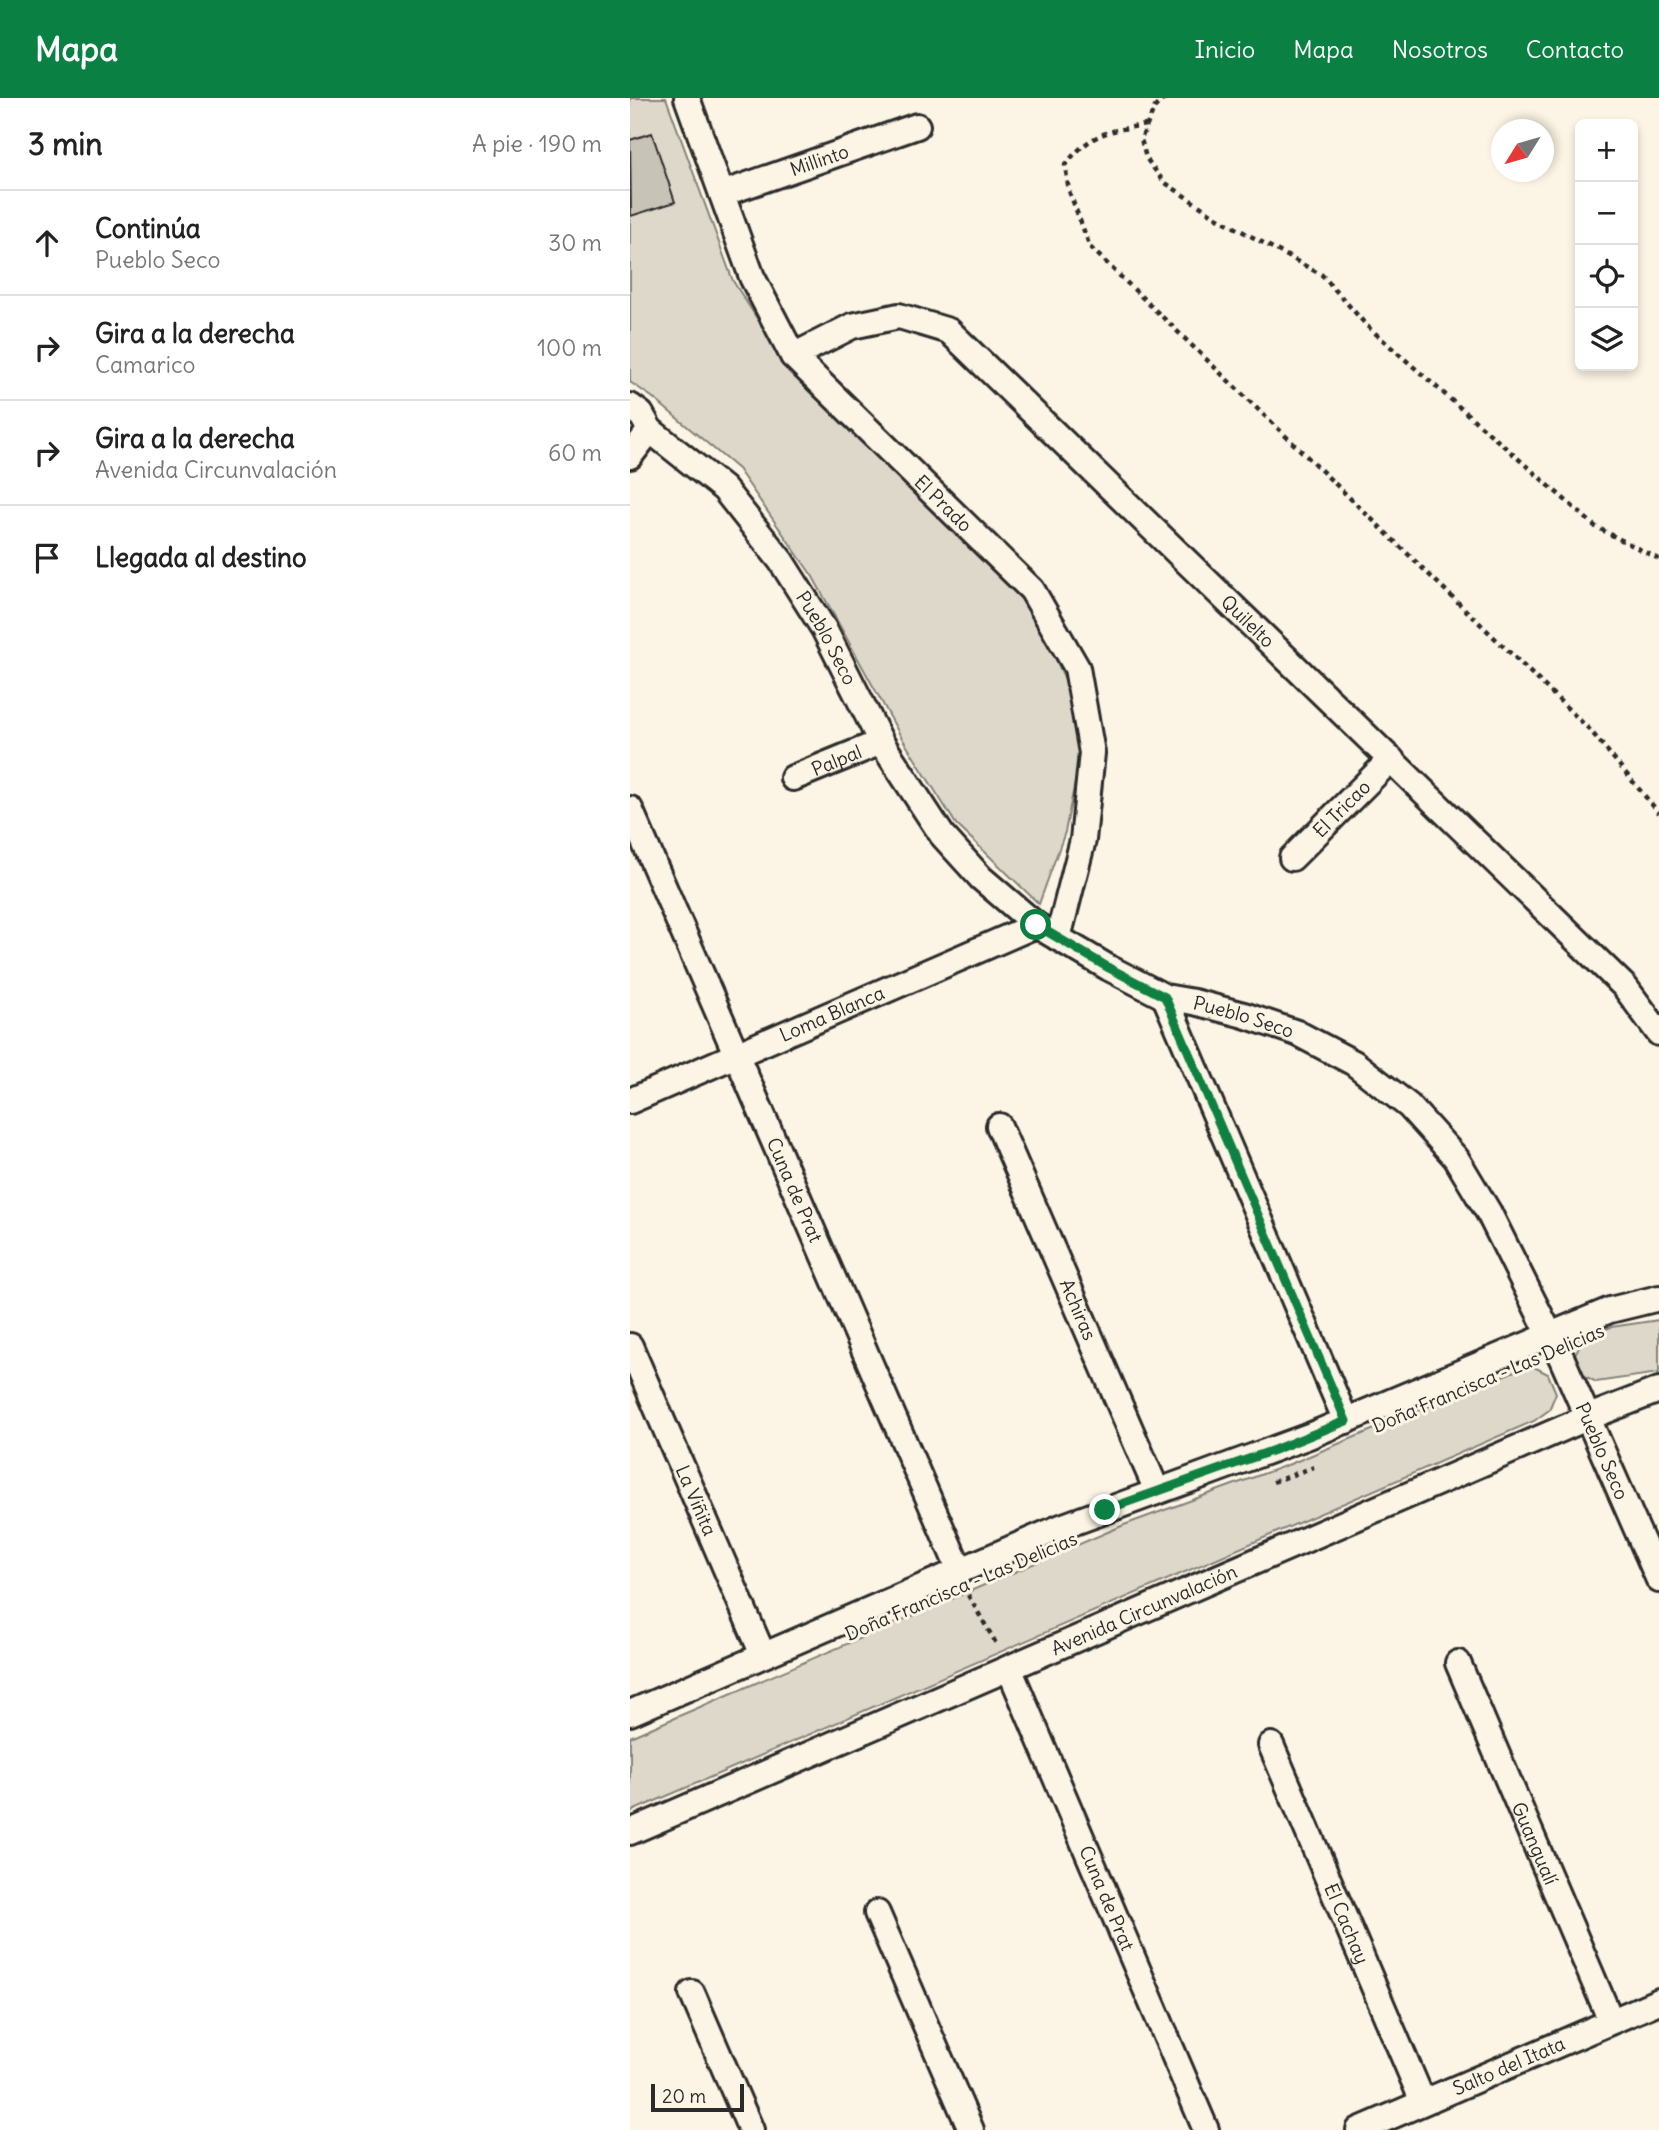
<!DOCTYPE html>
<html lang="es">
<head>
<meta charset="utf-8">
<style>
	body { margin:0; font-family:Delius,sans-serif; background:#f6f6f6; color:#222 }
	.controls { position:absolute; right:21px; top:21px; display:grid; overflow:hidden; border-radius:10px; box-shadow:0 4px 10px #0003 }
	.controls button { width:63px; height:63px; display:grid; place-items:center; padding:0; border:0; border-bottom:2px solid #e0e0e0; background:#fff; color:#222; font:35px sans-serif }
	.compass { position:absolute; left:861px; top:21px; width:63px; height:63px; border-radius:50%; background:#fff; box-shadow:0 4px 10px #0003; rotate:233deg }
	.scale { position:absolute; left:21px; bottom:18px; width:93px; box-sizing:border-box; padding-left:7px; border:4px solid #2b2b2b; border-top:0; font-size:19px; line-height:24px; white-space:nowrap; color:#2b2b2b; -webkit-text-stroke:5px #fcf5e5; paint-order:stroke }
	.stop { position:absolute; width:21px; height:21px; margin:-16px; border:5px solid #0b8043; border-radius:50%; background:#fff }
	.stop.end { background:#0b8043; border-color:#fff; box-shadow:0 2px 7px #0008 }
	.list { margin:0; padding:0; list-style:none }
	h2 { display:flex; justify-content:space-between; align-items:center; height:91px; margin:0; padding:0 28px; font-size:30px }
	h2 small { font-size:23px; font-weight:400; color:#767676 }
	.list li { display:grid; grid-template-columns:46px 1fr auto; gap:21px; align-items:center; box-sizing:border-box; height:105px; padding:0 28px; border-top:2px solid #e0e0e0 }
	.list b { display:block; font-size:26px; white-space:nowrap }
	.list p { margin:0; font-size:23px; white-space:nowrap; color:#767676 }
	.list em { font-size:23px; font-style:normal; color:#767676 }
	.icon { flex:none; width:38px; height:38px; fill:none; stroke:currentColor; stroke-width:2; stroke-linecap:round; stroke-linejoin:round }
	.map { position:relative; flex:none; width:1029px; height:2032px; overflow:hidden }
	header { display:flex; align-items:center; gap:42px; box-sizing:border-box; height:98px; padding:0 35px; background:#0b8043; color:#fff }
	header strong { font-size:33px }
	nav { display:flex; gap:38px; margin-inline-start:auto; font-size:24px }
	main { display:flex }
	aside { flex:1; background:#fff }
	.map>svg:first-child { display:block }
	.green { fill:#ded8ca; stroke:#84827a; stroke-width:2 }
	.building { fill:#c8c3b7; stroke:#2b2b2b; stroke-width:2 }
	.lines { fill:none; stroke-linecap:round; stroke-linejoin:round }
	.street-casing { stroke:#2b2b2b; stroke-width:30 }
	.path { stroke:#2b2b2b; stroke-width:4.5; stroke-dasharray:5 5; stroke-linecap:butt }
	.street { stroke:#fcf5e5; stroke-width:24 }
	.route { stroke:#0b8043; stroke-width:9 }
	.labels { text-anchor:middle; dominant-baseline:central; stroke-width:6; stroke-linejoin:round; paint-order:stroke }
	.street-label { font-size:19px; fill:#2b2b2b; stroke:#fcf5e5 }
</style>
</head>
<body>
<header>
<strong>Mapa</strong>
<nav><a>Inicio</a><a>Mapa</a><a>Nosotros</a><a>Contacto</a></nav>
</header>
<main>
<aside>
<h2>3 min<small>A pie · 190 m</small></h2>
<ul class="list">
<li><svg class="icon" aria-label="ahead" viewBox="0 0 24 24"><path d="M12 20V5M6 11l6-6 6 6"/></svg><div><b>Continúa</b><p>Pueblo Seco</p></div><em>30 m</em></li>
<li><svg class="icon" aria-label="right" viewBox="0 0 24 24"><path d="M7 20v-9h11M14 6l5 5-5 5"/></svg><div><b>Gira a la derecha</b><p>Camarico</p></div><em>100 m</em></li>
<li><svg class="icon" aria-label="right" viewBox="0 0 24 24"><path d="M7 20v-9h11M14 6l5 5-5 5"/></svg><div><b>Gira a la derecha</b><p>Avenida Circunvalación</p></div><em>60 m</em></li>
<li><svg class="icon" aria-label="arrive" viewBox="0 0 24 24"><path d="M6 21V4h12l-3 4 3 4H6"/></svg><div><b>Llegada al destino</b></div></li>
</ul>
</aside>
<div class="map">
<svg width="1029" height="2032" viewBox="0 0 1029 2032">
	<rect width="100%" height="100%" fill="#fcf5e5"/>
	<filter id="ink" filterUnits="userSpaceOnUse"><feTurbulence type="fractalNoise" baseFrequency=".0143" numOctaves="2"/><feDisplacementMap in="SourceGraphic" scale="14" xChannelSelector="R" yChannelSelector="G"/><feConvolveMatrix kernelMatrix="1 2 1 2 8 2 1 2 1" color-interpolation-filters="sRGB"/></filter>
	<g filter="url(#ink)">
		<!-- green -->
		<g class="green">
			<polygon points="0,0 36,0 103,183 162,275 401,506 437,586 451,654 435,734 409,806 326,726 270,637 183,479 108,371 22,299 0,284"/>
			<polygon points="1029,1222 1029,1275 966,1284 951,1276 945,1256 954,1239 981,1229"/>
			<polygon points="902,1268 918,1276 926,1295 919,1312 904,1323 0,1714 0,1639 494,1427 660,1366 882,1274"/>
		</g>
		<!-- building -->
		<polygon class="building" points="22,35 45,104 1,118 0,42"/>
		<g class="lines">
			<!-- street casing -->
			<g class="street-casing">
				<g id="street">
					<path id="s1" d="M57,0L122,179L163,258L402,492L447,570L462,655L453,742L428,840"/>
					<path id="s2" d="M92,96L287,28"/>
					<path id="s3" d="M163,258L222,228L269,218L319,233L995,889L1029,935"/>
					<path id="s4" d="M0,308L11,316L20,332L94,391L151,463L194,531L251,644L312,737L351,780L406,827L479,870L535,899L564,904L614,917L667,935L724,965L779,1008L826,1060L859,1115L932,1261L1029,1482"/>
					<polyline points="0,358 20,332"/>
					<path id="s5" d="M163,680L251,644"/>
					<path id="s6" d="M0,711L330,1473"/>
					<path id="s7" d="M662,760L761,661"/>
					<polyline points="535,899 716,1323"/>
					<path id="s8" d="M0,1003L406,827"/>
					<path id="s9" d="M369,1028L527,1393"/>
					<path id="s10" d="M0,1248L133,1557"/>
					<path id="s11" d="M828,1565L981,1923"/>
					<path id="s12" d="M379,1570L576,2032"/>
					<polyline points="0,1615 431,1429 679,1338 980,1212 1029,1200"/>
					<path id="s13" d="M641,1647L793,2004"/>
					<path id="s14" d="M0,1734L959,1319L1029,1292"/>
					<polyline points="247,1815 341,2032"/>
					<polyline points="62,1895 121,2032"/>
					<path id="s15" d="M729,2032L1029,1903"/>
				</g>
			</g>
			<!-- path -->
			<g class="path">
				<polyline points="535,0 525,9 511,41 516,60 534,84 586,119 692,177 737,228 966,429 1029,461"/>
				<path d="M516,27C477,33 461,35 435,67L439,93L460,149L960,632L1029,715"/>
				<polyline points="643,1384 684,1369"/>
				<polyline points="338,1497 367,1547"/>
			</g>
			<!-- street -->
			<use href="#street" class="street"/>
		</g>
	</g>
	<g class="lines" filter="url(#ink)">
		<!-- route -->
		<polyline class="route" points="406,827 479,870 535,899 716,1323 644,1352 475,1412"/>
	</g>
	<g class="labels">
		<!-- street labels -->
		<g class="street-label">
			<text stroke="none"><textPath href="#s2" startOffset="103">Millinto</textPath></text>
			<text stroke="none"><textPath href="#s1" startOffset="490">El Prado</textPath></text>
			<text stroke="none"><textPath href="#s3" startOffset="583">Quilelto</textPath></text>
			<text stroke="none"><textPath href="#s4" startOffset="308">Pueblo Seco</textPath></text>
			<text stroke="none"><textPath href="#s5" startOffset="47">Palpal</textPath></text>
			<text stroke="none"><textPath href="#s7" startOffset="70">El Tricao</textPath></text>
			<text stroke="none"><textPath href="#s8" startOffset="220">Loma Blanca</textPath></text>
			<text stroke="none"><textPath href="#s4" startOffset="896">Pueblo Seco</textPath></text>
			<text stroke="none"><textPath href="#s6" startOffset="415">Cuna de Prat</textPath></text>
			<text stroke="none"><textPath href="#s9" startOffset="200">Achiras</textPath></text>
			<text transform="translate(858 1280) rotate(-23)">Doña Francisca - Las Delicias</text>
			<text stroke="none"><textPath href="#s4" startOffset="1484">Pueblo Seco</textPath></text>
			<text stroke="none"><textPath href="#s10" startOffset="168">La Viñita</textPath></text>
			<text transform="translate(331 1488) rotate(-23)">Doña Francisca - Las Delicias</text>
			<text stroke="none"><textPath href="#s14" startOffset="560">Avenida Circunvalación</textPath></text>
			<text stroke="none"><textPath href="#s11" startOffset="196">Guangualí</textPath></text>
			<text stroke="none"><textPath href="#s12" startOffset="250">Cuna de Prat</textPath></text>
			<text stroke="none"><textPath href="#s13" startOffset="194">El Cachay</textPath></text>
			<text stroke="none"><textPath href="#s15" startOffset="163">Salto del Itata</textPath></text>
		</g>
	</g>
</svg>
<div class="controls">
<button>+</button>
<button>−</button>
<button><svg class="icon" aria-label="locate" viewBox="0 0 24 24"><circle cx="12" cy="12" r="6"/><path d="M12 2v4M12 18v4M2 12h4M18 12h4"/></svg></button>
<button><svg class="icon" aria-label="layers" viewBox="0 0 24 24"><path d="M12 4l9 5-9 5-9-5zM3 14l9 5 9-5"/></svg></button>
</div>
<svg class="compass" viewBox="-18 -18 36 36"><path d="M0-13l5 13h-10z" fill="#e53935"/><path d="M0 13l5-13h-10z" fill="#767676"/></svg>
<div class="scale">20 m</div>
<div class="stop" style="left:406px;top:827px"></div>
<div class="stop end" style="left:475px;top:1412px"></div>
</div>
</main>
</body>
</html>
